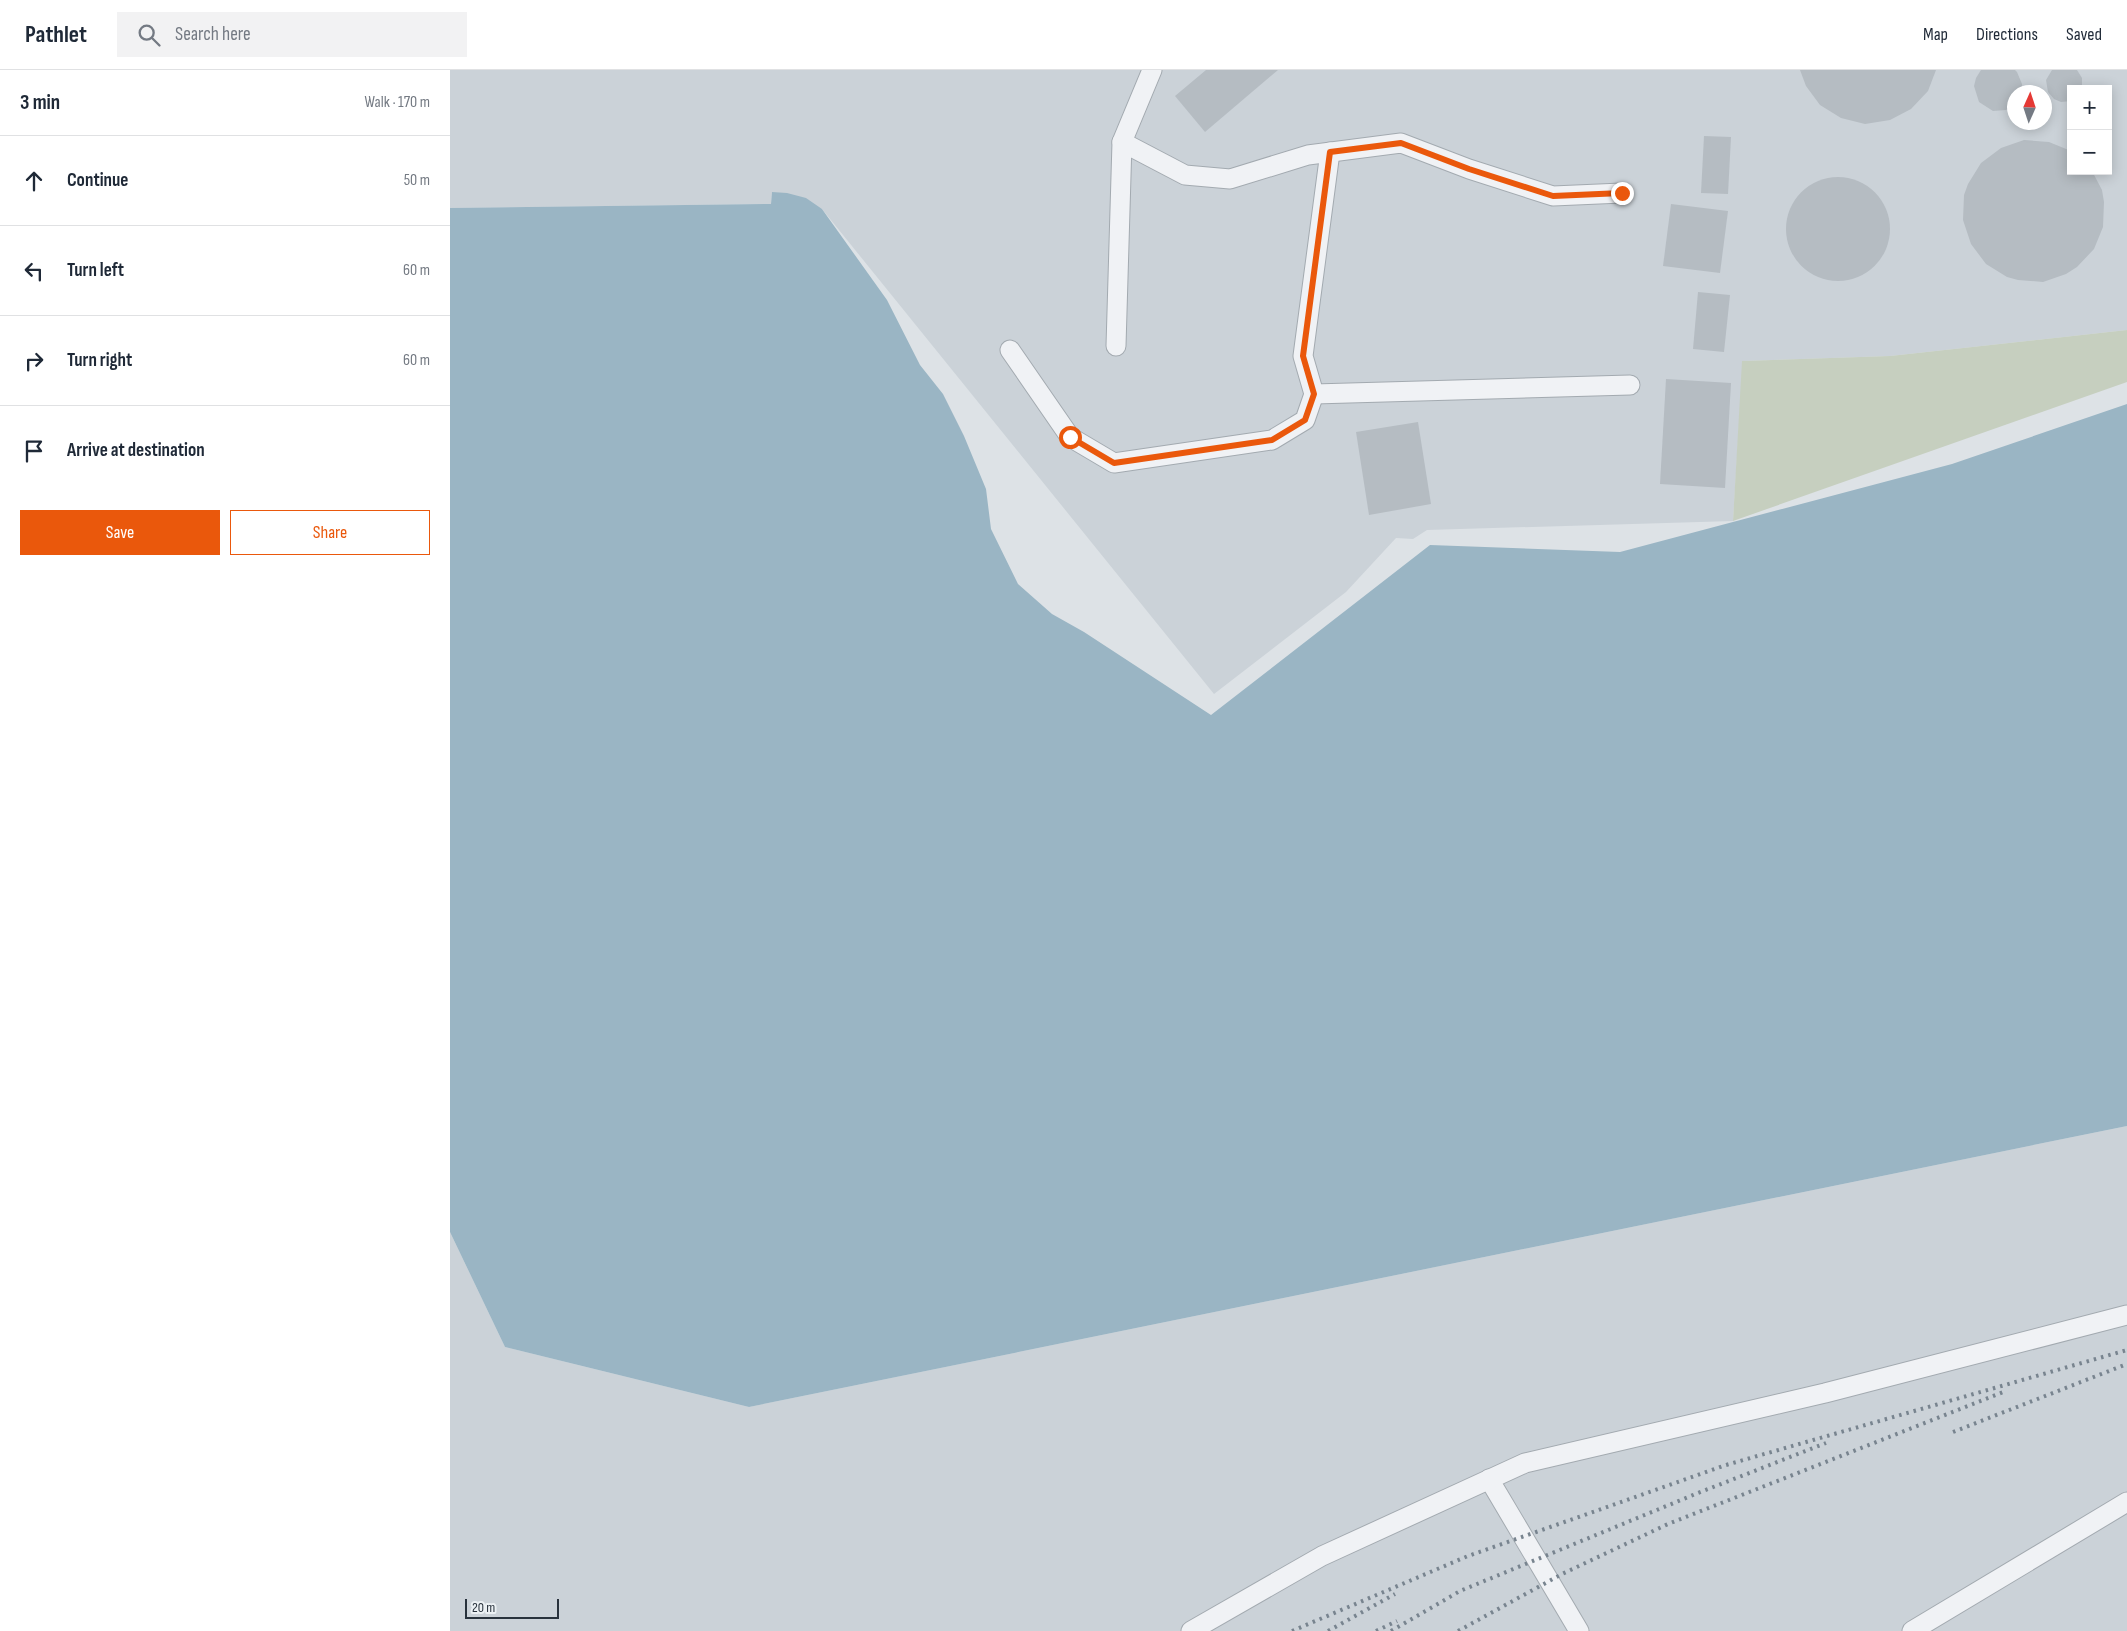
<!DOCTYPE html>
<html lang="en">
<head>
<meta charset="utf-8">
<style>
	body { margin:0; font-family:"Sofia Sans Condensed",sans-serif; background:#f2f2f3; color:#1f2937 }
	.controls { position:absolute; right:15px; top:15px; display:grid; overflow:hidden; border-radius:0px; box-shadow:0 2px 12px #0003 }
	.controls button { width:45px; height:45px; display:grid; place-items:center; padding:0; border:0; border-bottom:1px solid #e0e1e3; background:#fff; color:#1f2937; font:25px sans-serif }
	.compass { position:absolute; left:1557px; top:15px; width:45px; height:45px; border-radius:50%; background:#fff; box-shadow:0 2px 12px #0003; rotate:3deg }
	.scale { position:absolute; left:15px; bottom:12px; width:94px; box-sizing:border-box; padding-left:5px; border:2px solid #28323c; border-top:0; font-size:14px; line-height:18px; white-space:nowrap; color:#28323c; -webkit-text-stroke:4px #ecf1f4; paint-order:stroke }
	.stop { position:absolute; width:15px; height:15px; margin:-11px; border:4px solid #ea580c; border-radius:50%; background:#fff }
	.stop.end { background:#ea580c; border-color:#fff; box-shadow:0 1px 5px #0008 }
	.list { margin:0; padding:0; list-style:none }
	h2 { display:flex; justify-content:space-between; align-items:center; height:65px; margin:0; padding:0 20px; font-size:21px }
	h2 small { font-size:16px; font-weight:400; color:#747a83 }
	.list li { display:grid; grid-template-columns:32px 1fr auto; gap:15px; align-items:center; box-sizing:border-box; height:90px; padding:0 20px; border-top:1px solid #e0e1e3 }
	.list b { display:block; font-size:19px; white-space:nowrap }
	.list em { font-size:16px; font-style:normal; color:#747a83 }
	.actions { display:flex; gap:10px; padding:15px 20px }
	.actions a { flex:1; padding:11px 0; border:1px solid #ea580c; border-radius:0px; text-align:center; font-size:18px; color:#ea580c }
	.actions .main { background:#ea580c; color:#fff }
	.icon { flex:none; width:28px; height:28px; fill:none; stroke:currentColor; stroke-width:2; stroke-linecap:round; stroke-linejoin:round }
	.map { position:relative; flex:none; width:1677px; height:1561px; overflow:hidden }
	header { display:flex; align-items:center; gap:30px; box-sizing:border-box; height:70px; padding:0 25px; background:#fff; border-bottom:1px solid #e0e1e3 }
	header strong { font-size:24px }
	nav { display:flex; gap:28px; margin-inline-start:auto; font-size:18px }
	.search { width:350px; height:45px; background:#f2f2f3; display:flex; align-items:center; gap:12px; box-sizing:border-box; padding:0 18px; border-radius:0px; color:#747a83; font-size:19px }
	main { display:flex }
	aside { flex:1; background:#fff }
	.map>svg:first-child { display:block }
	.built { fill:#cbd2d8; fill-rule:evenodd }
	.green { fill:#c6cfbf }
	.water { fill:#9ab5c4 }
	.building { fill:#b5bcc2 }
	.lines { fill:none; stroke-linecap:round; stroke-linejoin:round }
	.service-casing { stroke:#a3aab0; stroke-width:21 }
	.service { stroke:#f0f2f5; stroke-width:19 }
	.rail { stroke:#78848f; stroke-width:4; stroke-dasharray:2.5 5; stroke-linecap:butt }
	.route { stroke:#ea580c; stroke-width:6 }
</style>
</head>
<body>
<header>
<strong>Pathlet</strong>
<div class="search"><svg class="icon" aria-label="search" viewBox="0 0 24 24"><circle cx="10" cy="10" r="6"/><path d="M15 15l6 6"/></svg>Search here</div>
<nav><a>Map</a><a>Directions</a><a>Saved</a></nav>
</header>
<main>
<aside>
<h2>3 min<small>Walk · 170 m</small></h2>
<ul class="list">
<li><svg class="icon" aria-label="ahead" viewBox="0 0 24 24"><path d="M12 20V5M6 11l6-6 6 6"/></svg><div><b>Continue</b></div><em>50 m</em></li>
<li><svg class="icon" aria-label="left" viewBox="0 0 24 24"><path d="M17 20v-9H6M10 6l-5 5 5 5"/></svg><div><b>Turn left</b></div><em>60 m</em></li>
<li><svg class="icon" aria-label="right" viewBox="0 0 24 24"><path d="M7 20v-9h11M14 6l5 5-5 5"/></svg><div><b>Turn right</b></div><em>60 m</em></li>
<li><svg class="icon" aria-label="arrive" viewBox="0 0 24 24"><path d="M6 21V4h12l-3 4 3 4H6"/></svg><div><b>Arrive at destination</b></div></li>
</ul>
<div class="actions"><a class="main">Save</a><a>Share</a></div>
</aside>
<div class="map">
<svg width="1677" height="1561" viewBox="0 0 1677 1561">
	<rect width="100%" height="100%" fill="#dde2e6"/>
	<!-- built -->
	<g class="built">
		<path d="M0,0H1677V260L1440,286L1293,291L1283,451L977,460L963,469L946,468L896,522L764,624L372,139L322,122L321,134L0,138ZM1621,19H1658V101H1621ZM1564,22H1594V52H1564Z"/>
		<polygon points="1677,1056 1677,1561 0,1561 0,1162 55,1277 299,1337"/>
	</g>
	<!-- green -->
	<polygon class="green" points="1677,260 1677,312 1283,451 1292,291 1440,286"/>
	<!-- water -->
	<polygon class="water" points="322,122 337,123 356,128 372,139 437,230 470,295 493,324 514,366 536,419 541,459 568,514 602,544 634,562 761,645 980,475 1170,482 1502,394 1677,334 1677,1056 299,1337 55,1277 0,1162 0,138 321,134"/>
	<!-- building -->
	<g class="building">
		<polygon points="756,0 828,0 755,62 725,26"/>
		<polygon points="1350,0 1486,0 1478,21 1461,39 1440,50 1415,54 1391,48 1370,35 1356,16"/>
		<polygon points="1531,0 1565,0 1567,2 1572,14 1572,22 1564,22 1563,36 1556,40 1543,41 1529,32 1524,16 1526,8"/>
		<polygon points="1602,0 1627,0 1632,8 1632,19 1621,19 1621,31 1611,32 1604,29 1598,22 1596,10"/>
		<polygon points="1254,66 1281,67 1278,124 1251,123"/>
		<polygon points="1574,70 1599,72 1621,81 1621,101 1642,101 1652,120 1654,132 1653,157 1644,179 1627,197 1616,204 1593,212 1568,210 1557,207 1536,194 1521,174 1513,150 1514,125 1518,114 1531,93 1551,78"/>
		<circle cx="1388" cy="159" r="52"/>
		<polygon points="1221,134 1278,141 1270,203 1213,196"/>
		<polygon points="1248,222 1280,225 1274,282 1243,279"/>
		<polygon points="1216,309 1281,313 1275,418 1210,414"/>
		<polygon points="968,352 981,434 919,445 906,362"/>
	</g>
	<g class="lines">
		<!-- service casing -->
		<g class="service-casing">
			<g id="service">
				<polyline points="672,72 735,105 780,109 858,85 951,73 1019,99 1103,126 1172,123"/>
				<polyline points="880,82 853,286 864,324 1180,315"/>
				<polyline points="666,276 672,72 702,0"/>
				<polyline points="560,280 620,367 664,393 822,370 855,350 864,324"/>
				<polyline points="1039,1409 1129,1561"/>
				<polyline points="741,1561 872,1486 1075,1393 1375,1323 1677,1245"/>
				<polyline points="1462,1561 1677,1432"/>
			</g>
		</g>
		<!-- service -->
		<use href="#service" class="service"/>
		<!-- rail -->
		<g class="rail">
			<polyline points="1503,1362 1677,1294"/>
			<polyline points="842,1561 1018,1486 1276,1395 1677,1280"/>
			<polyline points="878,1561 945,1524"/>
			<polyline points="926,1561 947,1551"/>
			<polyline points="941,1561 1010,1521 1248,1423 1376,1373"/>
			<polyline points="1008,1561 1112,1504 1218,1454 1556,1321"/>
		</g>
	</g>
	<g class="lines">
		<!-- route -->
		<polyline class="route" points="620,367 664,393 822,370 855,350 864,324 853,286 880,82 951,73 1019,99 1103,126 1172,123"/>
	</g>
</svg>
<div class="controls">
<button>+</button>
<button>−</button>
</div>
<svg class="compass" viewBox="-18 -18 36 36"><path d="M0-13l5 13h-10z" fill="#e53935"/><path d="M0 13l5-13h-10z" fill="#747a83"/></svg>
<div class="scale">20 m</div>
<div class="stop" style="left:620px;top:367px"></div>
<div class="stop end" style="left:1172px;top:123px"></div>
</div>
</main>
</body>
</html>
